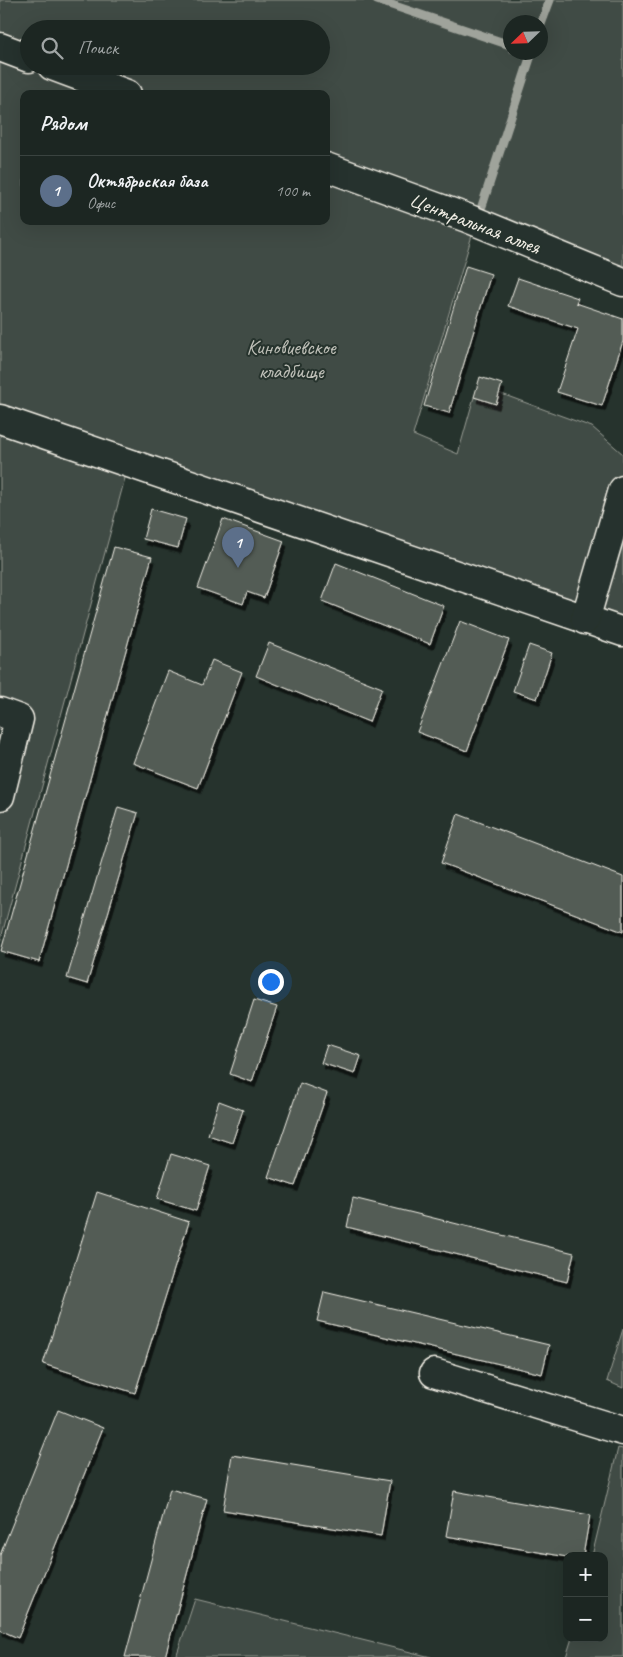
<!DOCTYPE html>
<html lang="ru">
<head>
<meta charset="utf-8">
<style>
	body { margin:0; font-family:Caveat,sans-serif; background:#252e2a; color:#f1f3f6 }
	.controls { position:absolute; right:15px; bottom:15px; display:grid; overflow:hidden; border-radius:10px; box-shadow:0 5px 20px #0002 }
	.controls button { width:45px; height:45px; display:grid; place-items:center; padding:0; border:0; border-bottom:1px solid #3a4340; background:#1c2622; color:#f1f3f6; font:25px sans-serif }
	.compass { position:absolute; left:503px; top:15px; width:45px; height:45px; border-radius:50%; background:#1c2622; box-shadow:0 5px 20px #0002; rotate:247deg }
	.you { position:absolute; left:270px; top:981px; width:18px; height:18px; margin:-12px; border:4px solid #fff; border-radius:50%; background:#1a73e8; box-shadow:0 0 0 8px #1a73e833 }
	.badge { display:grid; place-items:center; width:32px; height:32px; border-radius:50%; background:#db2777; color:#fff; font-size:16px; font-weight:700 }
	.pin { position:absolute; translate:-50% -41px; filter:drop-shadow(0 1px 2px #0008) }
	.pin::after { content:''; position:absolute; top:26px; width:18px; height:15px; background:inherit; clip-path:polygon(0 0,100% 0,50% 100%) }
	.list { margin:0; padding:0; list-style:none }
	h2 { display:flex; justify-content:space-between; align-items:center; height:65px; margin:0; padding:0 20px; font-size:21px }
	h2 small { font-size:16px; font-weight:400; color:#a0a5a5 }
	.list li { display:grid; grid-template-columns:32px 1fr auto; gap:15px; align-items:center; box-sizing:border-box; height:70px; padding:0 20px; border-top:1px solid #3a4340 }
	.list b { display:block; font-size:19px; white-space:nowrap }
	.list p { margin:0; font-size:16px; white-space:nowrap; color:#a0a5a5 }
	.list em { font-size:16px; font-style:normal; color:#a0a5a5 }
	.icon { flex:none; width:28px; height:28px; fill:none; stroke:currentColor; stroke-width:2; stroke-linecap:round; stroke-linejoin:round }
	.map { position:relative; flex:none; width:623px; height:1657px; overflow:hidden }
	.search { position:absolute; background:#1c2622; box-shadow:0 5px 20px #0002; left:20px; top:20px; width:310px; height:55px; display:flex; align-items:center; gap:12px; box-sizing:border-box; padding:0 18px; border-radius:28px; color:#a0a5a5; font-size:19px }
	.panel { position:absolute; background:#1c2622; box-shadow:0 5px 20px #0002; left:20px; top:90px; width:310px; height:135px; border-radius:10px }
	.map>svg:first-child { display:block }
	.green { fill:#414b45; stroke:#9a9e96; fill-rule:evenodd }
	.lines { fill:none; stroke-linecap:round; stroke-linejoin:round }
	.stream { stroke:#9fa39b; stroke-width:9 }
	.building { fill:#525c55; stroke:#f4f1e8; filter:url(#shadow) }
	.minor-casing { stroke:#f4f1e8; stroke-width:31 }
	.minor { stroke:#26332d; stroke-width:28 }
	.labels { text-anchor:middle; dominant-baseline:central; stroke-width:4; stroke-linejoin:round; paint-order:stroke }
	.street-label { font-size:21px; fill:#f4f1e8; stroke:#26332d }
	.park-label { font-size:21px; fill:#bebfb7; stroke:#26332d }
</style>
</head>
<body>
<div class="map">
<svg width="623" height="1657" viewBox="0 0 623 1657">
	<defs>
		<filter id="shadow"><feDropShadow dx="3" dy="5.5" stdDeviation="0" flood-color="#0009"/></filter>
	</defs>
	<rect width="100%" height="100%" fill="#26332d"/>
	<filter id="ink" filterUnits="userSpaceOnUse"><feTurbulence type="fractalNoise" baseFrequency=".02" numOctaves="2"/><feDisplacementMap in="SourceGraphic" scale="10" xChannelSelector="R" yChannelSelector="G"/><feConvolveMatrix kernelMatrix="1 2 1 2 8 2 1 2 1" color-interpolation-filters="sRGB"/></filter>
	<g filter="url(#ink)">
		<!-- green -->
		<g class="green">
			<path d="M0,0H623V266L478,215L413,435L458,454L474,397L496,404L499,393L592,427L623,454V623L130,448L125,478L0,942ZM510,22H540V52H510ZM29,29H321V66H29ZM24,94H326V221H24Z"/>
			<polygon points="623,1329 623,1388 607,1381"/>
			<polygon points="618,1448 623,1449 623,1657 566,1657 572,1638 604,1638 604,1556 592,1556"/>
			<polygon points="195,1599 431,1657 176,1657"/>
		</g>
		<g class="lines">
			<!-- stream -->
			<g class="stream">
				<polyline points="377,0 510,45"/>
				<polyline points="540,27 550,0"/>
				<polyline points="482,206 532,52"/>
			</g>
		</g>
		<!-- building -->
		<g class="building">
			<polygon points="466,266 491,274 449,413 424,406"/>
			<polygon points="518,278 578,298 576,303 623,319 623,341 602,406 557,392 578,329 508,306"/>
			<polygon points="480,377 502,384 496,404 474,397"/>
			<polygon points="151,509 186,519 178,548 143,539"/>
			<polygon points="223,519 284,541 264,598 247,592 243,604 198,588"/>
			<polygon points="114,547 152,557 39,962 1,951"/>
			<polygon points="336,563 444,606 430,644 322,601"/>
			<polygon points="460,621 509,640 467,751 417,732"/>
			<polygon points="269,643 382,688 369,722 256,676"/>
			<polygon points="529,645 552,653 537,699 513,691"/>
			<polygon points="212,660 242,672 198,788 133,763 168,671 202,685"/>
			<polygon points="118,807 138,813 87,984 67,978"/>
			<polygon points="458,814 623,877 623,932 441,863"/>
			<polygon points="254,1000 277,1007 252,1082 230,1074"/>
			<polygon points="327,1045 361,1056 355,1074 321,1063"/>
			<polygon points="300,1083 327,1093 295,1186 268,1177"/>
			<polygon points="219,1101 243,1110 232,1143 208,1135"/>
			<polygon points="171,1154 210,1166 196,1211 157,1199"/>
			<polygon points="97,1192 189,1222 135,1393 43,1364"/>
			<polygon points="353,1198 574,1253 567,1282 347,1227"/>
			<polygon points="324,1292 549,1345 542,1374 317,1321"/>
			<polygon points="58,1410 103,1428 18,1638 0,1630 0,1555"/>
			<polygon points="232,1455 390,1481 381,1536 223,1510"/>
			<polygon points="170,1489 207,1499 165,1657 125,1657"/>
			<polygon points="454,1491 590,1515 583,1556 567,1557 446,1536"/>
		</g>
		<g class="lines">
			<!-- minor casing -->
			<g class="minor-casing">
				<g id="minor">
					<polyline points="0,47 29,58"/>
					<polyline points="52,66 127,94"/>
					<polyline points="326,167 467,218 623,282"/>
					<polyline points="0,419 623,632"/>
					<polyline points="585,620 623,490"/>
					<polyline points="0,712 19,719 0,796"/>
					<polyline points="434,1373 623,1431"/>
				</g>
			</g>
			<!-- minor -->
			<use href="#minor" class="minor"/>
		</g>
	</g>
	<g class="labels">
		<!-- street labels -->
		<g class="street-label">
			<text transform="translate(475 223) rotate(21)">Центральная аллея</text>
		</g>
		<!-- park labels -->
		<g class="park-label">
			<text x="291" y="347">Киновиевское<tspan x="291" dy="24">кладбище</tspan></text>
		</g>
	</g>
</svg>
<div class="controls">
<button>+</button>
<button>−</button>
</div>
<svg class="compass" viewBox="-18 -18 36 36"><path d="M0-13l5 13h-10z" fill="#e53935"/><path d="M0 13l5-13h-10z" fill="#a0a5a5"/></svg>
<div class="you"></div>
<div class="pin badge" style="left:238px;top:568px;background:#5c6f8a">1</div>
<div class="search"><svg class="icon" aria-label="search" viewBox="0 0 24 24"><circle cx="10" cy="10" r="6"/><path d="M15 15l6 6"/></svg>Поиск</div>
<section class="panel">
<h2>Рядом<small></small></h2>
<ul class="list">
<li><span class="badge" style="background:#5c6f8a">1</span><div><b>Октябрьская база</b><p>Офис</p></div><em>100 m</em></li>
</ul>
</section>
</div>
</body>
</html>
